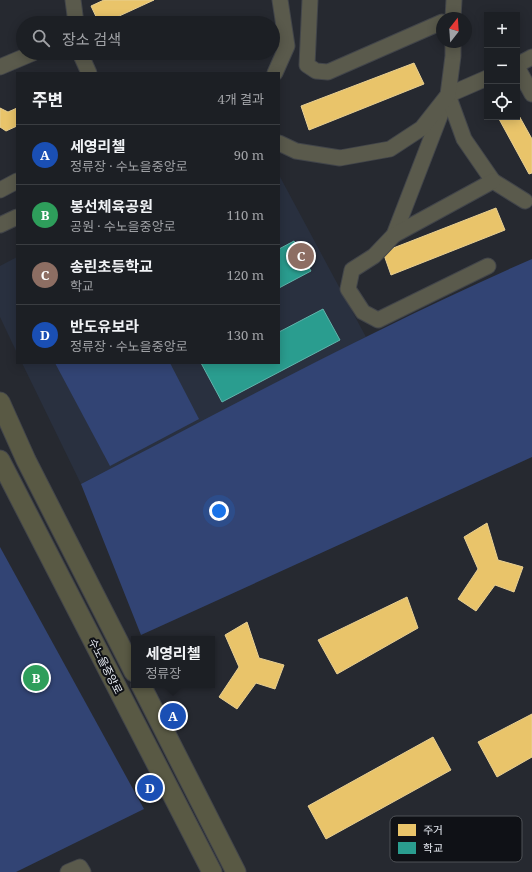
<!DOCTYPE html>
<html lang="ko">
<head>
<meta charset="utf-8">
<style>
	body { margin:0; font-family:"Noto Serif","Noto Sans KR",serif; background:#292c31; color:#f1f3f6 }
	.controls { position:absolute; right:12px; top:12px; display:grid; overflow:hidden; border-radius:0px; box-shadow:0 2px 10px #0003 }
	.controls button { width:36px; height:36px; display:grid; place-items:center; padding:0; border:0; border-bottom:1px solid #3a3d41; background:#1c1f24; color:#f1f3f6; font:20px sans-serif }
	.compass { position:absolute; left:436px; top:12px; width:36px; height:36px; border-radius:50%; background:#1c1f24; box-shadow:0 2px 10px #0003; rotate:17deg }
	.you { position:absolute; left:219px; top:511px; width:14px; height:14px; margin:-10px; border:3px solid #fff; border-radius:50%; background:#1a73e8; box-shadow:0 0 0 6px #1a73e833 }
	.badge { display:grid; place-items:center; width:26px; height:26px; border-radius:50%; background:#b45309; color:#fff; font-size:13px; font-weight:700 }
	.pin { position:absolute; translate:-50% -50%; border:2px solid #fff; box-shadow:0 1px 4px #0006 }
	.popup { position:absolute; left:131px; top:636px; width:84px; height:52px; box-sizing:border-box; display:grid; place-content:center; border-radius:0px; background:#1c1f24; filter:drop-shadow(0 1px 3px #0005); font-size:13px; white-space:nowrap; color:#a0a2a6 }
	.popup b { font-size:15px; color:#f1f3f6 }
	.popup::after { content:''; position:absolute; left:50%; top:100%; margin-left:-8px; border:8px solid transparent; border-top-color:#1c1f24 }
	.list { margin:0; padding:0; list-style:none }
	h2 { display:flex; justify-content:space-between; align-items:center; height:52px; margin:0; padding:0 16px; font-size:17px }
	h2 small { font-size:13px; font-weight:400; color:#a0a2a6 }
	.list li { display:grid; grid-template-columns:26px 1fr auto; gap:12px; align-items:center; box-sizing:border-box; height:60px; padding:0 16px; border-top:1px solid #3a3d41 }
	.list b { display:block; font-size:15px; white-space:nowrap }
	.list p { margin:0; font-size:13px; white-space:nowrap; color:#a0a2a6 }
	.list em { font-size:13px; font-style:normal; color:#a0a2a6 }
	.icon { flex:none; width:22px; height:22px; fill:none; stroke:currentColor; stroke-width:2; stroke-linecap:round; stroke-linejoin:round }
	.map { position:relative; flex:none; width:532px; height:872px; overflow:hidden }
	.search { position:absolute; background:#1c1f24; box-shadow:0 2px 10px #0003; left:16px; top:16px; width:264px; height:44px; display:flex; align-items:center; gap:10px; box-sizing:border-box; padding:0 14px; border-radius:22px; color:#a0a2a6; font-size:15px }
	.panel { position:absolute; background:#1c1f24; box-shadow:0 2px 10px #0003; left:16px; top:72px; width:264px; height:292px; border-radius:0px }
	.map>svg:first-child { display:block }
	.built { fill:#29303f }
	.green { fill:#324474 }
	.homes { fill:#e9c46a; stroke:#e8cf92 }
	.schools { fill:#2a9d8f; stroke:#62b4ac }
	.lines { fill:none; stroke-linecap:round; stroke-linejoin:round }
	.minor-casing { stroke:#42454a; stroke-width:17 }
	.major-casing { stroke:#42454a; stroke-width:21 }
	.minor { stroke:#5a5a4c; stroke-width:15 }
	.major { stroke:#595944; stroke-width:19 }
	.labels { text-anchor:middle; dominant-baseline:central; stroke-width:4; stroke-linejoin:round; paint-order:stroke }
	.street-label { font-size:11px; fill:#e5e9f0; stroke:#0f1116 }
	.key { fill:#0f1116; stroke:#4f5257; stroke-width:1 }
	.key-label { font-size:11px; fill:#e5e9f0 }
</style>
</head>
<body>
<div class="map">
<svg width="532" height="872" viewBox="0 0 532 872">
	<rect width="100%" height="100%" fill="#262930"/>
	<!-- built -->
	<g class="built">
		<polygon points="279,175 366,337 81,484 22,363 279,363"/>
		<polygon points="17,257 17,353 0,317 0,266"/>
	</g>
	<!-- green -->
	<g class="green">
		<path d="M532,259V457L141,635L81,484C230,407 378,326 532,259Z"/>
		<polygon points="55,363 170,363 199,419 110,466"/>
		<polygon points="0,547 144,809 16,872 0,872"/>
	</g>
	<!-- homes -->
	<g class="homes">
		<polygon points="104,0 154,0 104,23 99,23 91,6"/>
		<polygon points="414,63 424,84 309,130 301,106"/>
		<polygon points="0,108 8,112 17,108 17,126 6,131 0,127"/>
		<polygon points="517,112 532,139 532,173 529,174 499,119 503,117 517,117"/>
		<polygon points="496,208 505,230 391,275 383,252"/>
		<polygon points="487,523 498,560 523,567 514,592 495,585 476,611 458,599 478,569 464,537"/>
		<polygon points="407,597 418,628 337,674 318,640"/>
		<polygon points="247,622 259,658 284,665 275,689 256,683 237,709 219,697 239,667 225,635"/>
		<polygon points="532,714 532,757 497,777 478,742"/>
		<polygon points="433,737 451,770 326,839 308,806"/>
	</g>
	<!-- schools -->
	<g class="schools">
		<polygon points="294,241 311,271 279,288 279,249"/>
		<polygon points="323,309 340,340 222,402 201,363 279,363 279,332"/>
	</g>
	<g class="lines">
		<!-- minor casing -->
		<g class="minor-casing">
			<g id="minor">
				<polyline points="73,0 76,23"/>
				<polyline points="310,0 307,65 316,71 328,72 442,22"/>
				<polyline points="453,18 454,0"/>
				<polyline points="80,53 89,73"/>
				<polyline points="517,65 532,57"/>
				<polyline points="0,67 33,53"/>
				<polyline points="517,67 532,94"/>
				<polyline points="275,73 287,46 280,0"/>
				<polyline points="487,78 448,95 394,235 374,256 352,270 348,289 363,312 378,320 488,266"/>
				<polyline points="448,95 464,139 493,181 525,201"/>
				<polyline points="279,143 296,151 340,158 390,149 422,128 448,95 453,56 453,42"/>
				<polyline points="0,190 17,181"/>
				<polyline points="0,225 17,217"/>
				<polyline points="394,235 493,181"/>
				<polyline points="68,872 80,867 83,872"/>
			</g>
		</g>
		<!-- major casing -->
		<g class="major-casing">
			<g id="major">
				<polyline points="0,402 26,460 134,672"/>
				<polyline points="0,460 212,872"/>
				<polyline points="141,685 236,872"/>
			</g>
		</g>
		<!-- minor -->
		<use href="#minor" class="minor"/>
		<!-- major -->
		<use href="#major" class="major"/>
	</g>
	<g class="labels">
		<!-- street labels -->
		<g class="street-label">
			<text transform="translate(106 666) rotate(63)">수노을중앙로</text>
		</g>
	</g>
	<!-- legend -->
	<rect x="390" y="816" width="132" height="46" rx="6" class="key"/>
	<rect x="398" y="824" width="18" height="12" fill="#e9c46a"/>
	<rect x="398" y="842" width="18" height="12" fill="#2a9d8f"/>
	<g class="key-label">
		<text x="423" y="834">주거</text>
		<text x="423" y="852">학교</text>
	</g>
</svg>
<div class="controls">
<button>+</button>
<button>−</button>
<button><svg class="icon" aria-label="locate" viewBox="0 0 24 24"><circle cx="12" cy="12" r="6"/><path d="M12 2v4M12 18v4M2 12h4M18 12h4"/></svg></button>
</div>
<svg class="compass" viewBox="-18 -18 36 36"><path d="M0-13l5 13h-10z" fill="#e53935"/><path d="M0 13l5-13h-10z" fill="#a0a2a6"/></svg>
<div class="you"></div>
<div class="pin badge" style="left:173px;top:716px;background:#1a4fb4">A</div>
<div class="popup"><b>세영리첼</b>정류장</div>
<div class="pin badge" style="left:36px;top:678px;background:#2e9e5b">B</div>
<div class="pin badge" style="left:301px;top:256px;background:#8d6e63">C</div>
<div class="pin badge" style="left:150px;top:788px;background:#1a4fb4">D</div>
<div class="search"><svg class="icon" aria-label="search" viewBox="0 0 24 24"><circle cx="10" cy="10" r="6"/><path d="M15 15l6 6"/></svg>장소 검색</div>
<section class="panel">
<h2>주변<small>4개 결과</small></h2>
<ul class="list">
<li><span class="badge" style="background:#1a4fb4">A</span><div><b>세영리첼</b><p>정류장 · 수노을중앙로</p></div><em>90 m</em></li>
<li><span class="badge" style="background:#2e9e5b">B</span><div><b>봉선체육공원</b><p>공원 · 수노을중앙로</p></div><em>110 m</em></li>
<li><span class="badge" style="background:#8d6e63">C</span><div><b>송린초등학교</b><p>학교</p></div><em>120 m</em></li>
<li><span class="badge" style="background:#1a4fb4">D</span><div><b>반도유보라</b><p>정류장 · 수노을중앙로</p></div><em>130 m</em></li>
</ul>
</section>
</div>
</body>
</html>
